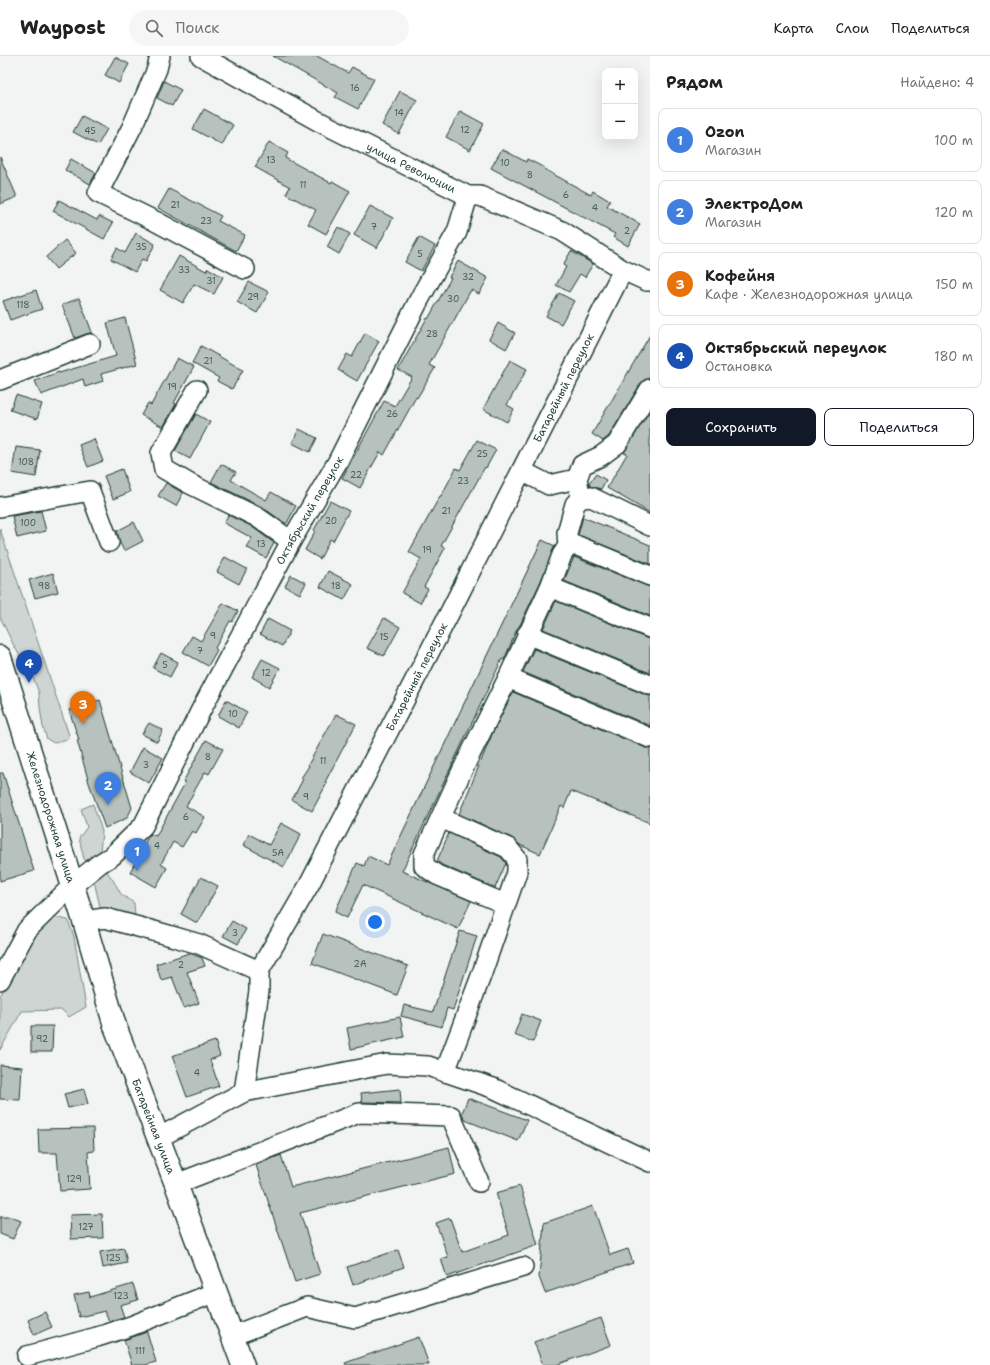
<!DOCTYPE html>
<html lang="ru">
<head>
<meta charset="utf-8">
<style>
	body { margin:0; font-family:"Shantell Sans",sans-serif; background:#f6f6f6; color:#202124 }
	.controls { position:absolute; right:12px; top:12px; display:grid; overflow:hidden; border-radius:8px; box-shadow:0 4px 16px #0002 }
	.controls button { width:36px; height:36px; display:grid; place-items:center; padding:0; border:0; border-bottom:1px solid #e0e0e0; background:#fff; color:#202124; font:20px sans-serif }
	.you { position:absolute; left:375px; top:866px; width:14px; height:14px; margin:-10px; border:3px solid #fff; border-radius:50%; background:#1a73e8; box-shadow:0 0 0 6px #1a73e833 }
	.badge { display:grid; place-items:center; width:26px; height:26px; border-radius:50%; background:#111827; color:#fff; font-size:13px; font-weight:700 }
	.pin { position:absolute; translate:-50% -33px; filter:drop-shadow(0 1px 2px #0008) }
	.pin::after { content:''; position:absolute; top:21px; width:14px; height:12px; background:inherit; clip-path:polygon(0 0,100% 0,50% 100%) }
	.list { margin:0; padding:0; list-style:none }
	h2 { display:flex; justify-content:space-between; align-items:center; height:52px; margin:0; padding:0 16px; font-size:17px }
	h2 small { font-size:13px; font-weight:400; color:#757577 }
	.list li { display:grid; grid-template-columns:26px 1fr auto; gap:12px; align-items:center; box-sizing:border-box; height:64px; margin:0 8px 8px; padding:0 8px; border:1px solid #e0e0e0; border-radius:8px }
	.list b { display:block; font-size:15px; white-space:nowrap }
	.list p { margin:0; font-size:13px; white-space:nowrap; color:#757577 }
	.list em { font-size:13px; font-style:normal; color:#757577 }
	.actions { display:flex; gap:8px; padding:12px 16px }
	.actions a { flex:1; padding:9px 0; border:1px solid #111827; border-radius:8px; text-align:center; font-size:14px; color:#111827 }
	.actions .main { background:#111827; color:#fff }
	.icon { flex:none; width:22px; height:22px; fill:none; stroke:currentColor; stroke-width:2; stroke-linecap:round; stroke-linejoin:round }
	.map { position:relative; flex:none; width:650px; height:1309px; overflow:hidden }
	header { display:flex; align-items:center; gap:24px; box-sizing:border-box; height:56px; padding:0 20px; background:#fff; border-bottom:1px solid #e0e0e0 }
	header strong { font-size:19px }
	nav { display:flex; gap:22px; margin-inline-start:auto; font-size:14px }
	.search { width:280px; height:36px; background:#f6f6f6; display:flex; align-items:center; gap:10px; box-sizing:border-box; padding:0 14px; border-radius:22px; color:#757577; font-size:15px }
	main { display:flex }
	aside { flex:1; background:#fff }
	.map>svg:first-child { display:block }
	.green { fill:#ced5d3; stroke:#768984 }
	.building { fill:#b7c1bd; stroke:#1f3d34 }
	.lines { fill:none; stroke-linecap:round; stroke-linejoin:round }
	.minor-casing { stroke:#1f3d34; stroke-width:22 }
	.major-casing { stroke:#1f3d34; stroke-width:25 }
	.minor { stroke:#fff; stroke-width:19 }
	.major { stroke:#fff; stroke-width:22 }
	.labels { text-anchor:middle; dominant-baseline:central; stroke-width:3.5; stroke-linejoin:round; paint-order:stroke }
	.number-label { font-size:9px; fill:#455e56 }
	.street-label { font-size:11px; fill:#1f3d34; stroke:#fff }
</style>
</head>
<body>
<header>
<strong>Waypost</strong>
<div class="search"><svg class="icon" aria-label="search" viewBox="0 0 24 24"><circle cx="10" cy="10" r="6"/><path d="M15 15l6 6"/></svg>Поиск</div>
<nav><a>Карта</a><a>Слои</a><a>Поделиться</a></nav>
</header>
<main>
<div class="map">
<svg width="650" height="1309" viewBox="0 0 650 1309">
	<rect width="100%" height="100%" fill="#f2f3f3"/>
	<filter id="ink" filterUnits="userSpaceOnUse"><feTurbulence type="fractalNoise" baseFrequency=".025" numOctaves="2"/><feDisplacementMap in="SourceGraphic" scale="8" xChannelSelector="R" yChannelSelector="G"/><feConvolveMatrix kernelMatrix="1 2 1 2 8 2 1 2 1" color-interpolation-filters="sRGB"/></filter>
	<g filter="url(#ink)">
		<!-- green -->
		<g class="green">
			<polygon points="0,473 70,682 54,687 47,683 43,671 40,652 39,637 34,624 13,588 0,561"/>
			<polygon points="93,748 102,775 100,797 87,806 84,803 79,782 87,771 81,753"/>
			<polygon points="106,814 113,824 121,838 134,847 135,861 101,855 94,825 95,817"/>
			<polygon points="52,861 68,864 74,881 86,951 69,961 62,954 22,955 0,994 0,940 40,868"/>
		</g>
		<!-- building -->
		<g class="building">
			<polygon points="273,0 317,0 348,17 352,11 374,23 358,53 335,41 338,37"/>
			<polygon points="115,1 129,8 119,27 105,19"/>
			<polygon points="164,25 181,34 172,50 157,42"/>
			<polygon points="400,35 417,44 399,78 382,69"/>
			<polygon points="204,53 233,69 222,89 193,73"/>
			<polygon points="460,55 484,68 470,94 446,81"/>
			<polygon points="82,60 107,73 98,89 73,76"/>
			<polygon points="269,86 288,97 285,102 331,127 332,125 350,135 326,178 308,168 316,154 286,138 290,131 255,111"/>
			<polygon points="502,93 526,106 527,103 545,112 544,113 591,139 593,135 610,145 607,150 640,168 628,190 613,181 615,178 491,112"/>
			<polygon points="0,101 17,141 0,148"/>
			<polygon points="71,103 96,117 90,128 65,114"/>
			<polygon points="169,133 221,160 218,165 245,179 236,195 158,152"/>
			<polygon points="59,144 97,164 99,160 113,167 104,183 53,155"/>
			<polygon points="370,150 393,162 377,192 354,179"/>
			<polygon points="338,171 350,178 339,198 327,191"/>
			<polygon points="136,177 155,188 146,205 142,203 135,216 111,203 117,192 125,197"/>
			<polygon points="419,181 435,190 421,215 405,206"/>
			<polygon points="65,184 76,197 56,213 46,201"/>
			<polygon points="571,195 593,208 585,221 580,218 569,236 556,229 566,211 563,209"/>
			<polygon points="179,200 206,215 208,212 223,221 214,238 194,228 183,247 160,234"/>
			<polygon points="458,205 488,222 479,238 471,234 429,309 435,312 417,342 416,341 384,399 380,396 360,432 342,422 384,345 395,350 412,321 398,314 427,262 428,263 451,222 449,221"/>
			<polygon points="249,226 269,236 257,257 237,246"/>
			<polygon points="36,234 42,253 10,264 3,245"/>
			<polygon points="559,237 574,245 561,268 546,260"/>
			<polygon points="79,242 92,276 75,282 62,249"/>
			<polygon points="125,262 137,308 101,318 103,325 85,331 83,323 41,339 35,325 59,316 59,317 116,300 107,267"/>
			<polygon points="498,267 515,277 506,293 489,283"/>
			<polygon points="365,277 379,285 357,325 338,314 347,298 352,301"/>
			<polygon points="650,279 650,322 644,324 641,327 609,380 603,385 592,378"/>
			<polygon points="201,290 243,314 232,333 217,325 219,322 192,307"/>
			<polygon points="177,302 194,311 174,347 176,348 163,371 141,359 148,347 151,349"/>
			<polygon points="510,304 527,313 507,349 514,353 507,366 483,353"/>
			<polygon points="16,339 42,348 37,363 10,354"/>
			<polygon points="650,354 650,457 607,432 627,398 624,397"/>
			<polygon points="196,358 210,366 190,403 175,395"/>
			<polygon points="299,373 317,382 310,396 292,387"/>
			<polygon points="94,383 103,405 88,411 79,389"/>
			<polygon points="477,384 496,394 486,412 485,411 441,490 445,492 424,531 428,533 420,547 402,537 421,503 409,496 440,440 441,440 456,412 460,414"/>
			<polygon points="16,391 40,394 36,421 12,417"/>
			<polygon points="221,408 236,416 231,424 266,444 271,436 296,450 287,467 285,467 262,451 211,426"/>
			<polygon points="122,413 130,436 113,443 104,420"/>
			<polygon points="596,418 606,424 601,433 590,430 589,428"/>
			<polygon points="166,427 183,437 176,450 158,440"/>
			<polygon points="330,445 349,455 333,485 330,483 320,503 305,494 315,475 314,474"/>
			<polygon points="41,455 46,475 17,482 12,460"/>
			<polygon points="228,459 251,470 274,487 266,502 246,491 252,482 224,467"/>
			<polygon points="583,461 650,489 650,508 578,479"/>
			<polygon points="134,466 143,485 124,495 120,487 117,475"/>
			<polygon points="542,484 555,490 540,527 520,569 517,573 504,604 502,603 402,815 471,845 458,873 363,829 347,862 335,856 357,807 364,810 368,800 387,809"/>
			<polygon points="225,501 247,513 239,528 217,516"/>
			<polygon points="574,501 650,531 650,560 564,525"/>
			<polygon points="328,515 353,528 344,544 320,531"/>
			<polygon points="53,517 58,536 35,542 29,524"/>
			<polygon points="291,519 306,527 300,538 285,530"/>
			<polygon points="556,545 646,582 650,583 650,617 543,573"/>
			<polygon points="223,547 238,555 232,566 230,565 215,592 217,594 208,610 183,596 192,580 201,585"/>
			<polygon points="384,562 400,571 384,600 367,592"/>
			<polygon points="268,563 290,575 282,590 260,578"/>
			<polygon points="534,593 646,639 650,640 650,670 523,616"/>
			<polygon points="161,597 178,606 170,621 153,612"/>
			<polygon points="262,603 280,612 269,631 252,621"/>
			<polygon points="513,636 646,692 650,693 650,767 571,735 564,752 561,750 540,798 520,789 512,782 459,758 493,676"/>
			<polygon points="100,644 132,752 127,762 105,772 89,727 77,684 79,684 69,654"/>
			<polygon points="226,644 247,656 239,672 218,660"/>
			<polygon points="336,658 356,668 325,726 327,727 312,755 292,744 303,723 301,722 309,710 308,709"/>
			<polygon points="149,667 163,674 157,686 142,678"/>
			<polygon points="206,684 223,693 209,718 205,716 186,750 205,761 196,777 192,775 182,791 173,786 161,808 167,812 156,831 130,816 143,792 142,792 148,781 151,778 156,780 185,727 183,726"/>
			<polygon points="143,691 163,702 149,727 130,716"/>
			<polygon points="0,717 3,717 34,815 0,825"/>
			<polygon points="281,767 301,778 284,811 243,789 249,778 269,789"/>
			<polygon points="449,777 501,801 506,807 495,832 442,809 437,805"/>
			<polygon points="201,821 218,830 197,867 181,858"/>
			<polygon points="232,865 246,873 238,888 223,880"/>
			<polygon points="460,875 477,880 453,954 447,952 442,971 401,960 404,949 433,956"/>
			<polygon points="323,878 408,910 397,939 312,907"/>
			<polygon points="189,897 202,902 205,910 187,916 199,947 184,952 172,921 161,924 156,908"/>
			<polygon points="522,958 541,965 533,986 514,979"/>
			<polygon points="400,961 404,981 351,993 347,972"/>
			<polygon points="31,970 53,970 52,996 31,996"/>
			<polygon points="215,985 220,1000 210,1004 219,1030 187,1041 172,1000"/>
			<polygon points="0,1009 22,1011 20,1044 0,1043"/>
			<polygon points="84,1033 88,1048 68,1052 64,1038"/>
			<polygon points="400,1033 401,1047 362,1046 361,1037"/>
			<polygon points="468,1042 527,1064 518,1085 465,1064 462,1057"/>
			<polygon points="93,1072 94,1095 88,1096 90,1133 60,1135 57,1097 39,1097 38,1073"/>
			<polygon points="449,1091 455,1118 300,1157 320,1218 295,1226 256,1109 281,1099 291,1131"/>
			<polygon points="520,1130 538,1189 447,1221 441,1203 448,1201 436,1167 450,1162 462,1196 509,1179 496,1137"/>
			<polygon points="593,1150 610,1199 628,1193 633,1207 545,1237 539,1221 544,1167"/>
			<polygon points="102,1158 103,1182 71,1183 70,1159"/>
			<polygon points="0,1161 11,1161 21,1165 13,1183 0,1178"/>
			<polygon points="124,1192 127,1207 103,1212 100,1196"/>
			<polygon points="398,1194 404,1211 353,1229 347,1211"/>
			<polygon points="133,1228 138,1244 120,1249 124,1261 109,1265 105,1255 79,1261 74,1239 89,1236 90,1241"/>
			<polygon points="45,1256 52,1271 34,1279 28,1264"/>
			<polygon points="601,1262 611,1289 556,1309 543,1309 534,1286"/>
			<polygon points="147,1276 156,1306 145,1309 132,1309 124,1284"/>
			<polygon points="419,1281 429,1309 346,1309 345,1307"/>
		</g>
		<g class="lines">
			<!-- minor casing -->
			<g class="minor-casing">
				<g id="minor">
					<polyline points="160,0 157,13 132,71 98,137 155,165 245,213"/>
					<path id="s1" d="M201,0L318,65L468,140H480L562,175L623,214L647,225H650"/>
					<polyline points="0,324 90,288"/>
					<polyline points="197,334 161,397 164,413 190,428 257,461 291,485"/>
					<polyline points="522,415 549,429 577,423"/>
					<polyline points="581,442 577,423 582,409 601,400 617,388 650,333"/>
					<polyline points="0,451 90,435 109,486"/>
					<polyline points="568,490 567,477 575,448 581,442 591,441 650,470"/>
					<polyline points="550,531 650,572"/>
					<polyline points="527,578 650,629"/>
					<polyline points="508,622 650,682"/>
					<polyline points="441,762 508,792 517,803 517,816 481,920 445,1016"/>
					<polyline points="505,848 437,819 424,810 424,798 461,717 508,622 550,531 562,499 568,490 578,490 650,520"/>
					<polyline points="84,865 105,862 161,877 199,888 259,915"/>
					<path id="s2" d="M0,924L27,874L73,829L99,808L112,800L143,770L201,654L291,485L338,405L420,242L457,176L468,140"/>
					<path id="s3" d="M244,1036L259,935V915L309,829L450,556L623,214"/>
					<polyline points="158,1082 244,1036 387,1008 428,1010 493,1032 650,1106"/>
					<polyline points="176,1128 359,1057 451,1060 479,1126"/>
					<polyline points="232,1280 307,1251 355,1262 523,1211"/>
					<polyline points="27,1300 97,1281 131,1270 216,1236"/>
				</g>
			</g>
			<!-- major casing -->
			<g class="major-casing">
				<g id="major">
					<path id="s4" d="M0,601L84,865L115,970L176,1128L243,1309"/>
				</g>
			</g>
			<!-- minor -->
			<use href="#minor" class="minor"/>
			<!-- major -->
			<use href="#major" class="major"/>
		</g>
	</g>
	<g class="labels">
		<!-- number labels -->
		<g class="number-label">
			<text x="355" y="32">16</text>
			<text x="399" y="57">14</text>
			<text x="465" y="74">12</text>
			<text x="90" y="75">45</text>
			<text x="271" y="104">13</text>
			<text x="505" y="107">10</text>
			<text x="530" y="119">8</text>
			<text x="303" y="129">11</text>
			<text x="566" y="139">6</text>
			<text x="175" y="149">21</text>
			<text x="595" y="152">4</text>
			<text x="206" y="165">23</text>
			<text x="374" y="171">7</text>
			<text x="627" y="175">2</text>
			<text x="141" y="191">35</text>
			<text x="420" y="198">5</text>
			<text x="184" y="214">33</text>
			<text x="468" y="221">32</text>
			<text x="211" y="225">31</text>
			<text x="253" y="241">29</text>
			<text x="453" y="243">30</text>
			<text x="23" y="249">118</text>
			<text x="432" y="278">28</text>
			<text x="208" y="305">21</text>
			<text x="172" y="331">19</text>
			<text x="392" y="358">26</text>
			<text x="482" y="398">25</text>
			<text x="26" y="406">108</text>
			<text x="356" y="419">22</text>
			<text x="463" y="425">23</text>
			<text x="446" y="455">21</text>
			<text x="331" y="465">20</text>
			<text x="28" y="467">100</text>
			<text x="261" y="488">13</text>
			<text x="427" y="494">19</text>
			<text x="44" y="530">98</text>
			<text x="336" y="530">18</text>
			<text x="213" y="580">9</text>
			<text x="384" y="581">15</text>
			<text x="200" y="595">7</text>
			<text x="165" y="609">5</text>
			<text x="266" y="617">12</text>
			<text x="233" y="658">10</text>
			<text x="208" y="701">8</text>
			<text x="323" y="705">11</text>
			<text x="146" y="709">3</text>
			<text x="306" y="741">9</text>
			<text x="186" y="761">6</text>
			<text x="157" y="790">4</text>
			<text x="278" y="797">5А</text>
			<text x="235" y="877">3</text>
			<text x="360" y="908">2А</text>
			<text x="181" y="909">2</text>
			<text x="42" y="983">92</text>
			<text x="197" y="1017">4</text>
			<text x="74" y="1123">129</text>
			<text x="86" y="1171">127</text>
			<text x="113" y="1202">125</text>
			<text x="121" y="1240">123</text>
			<text x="140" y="1295">111</text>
		</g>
		<!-- street labels -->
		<g class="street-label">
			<text stroke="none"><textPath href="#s1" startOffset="238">улица Революции</textPath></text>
			<text stroke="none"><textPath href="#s3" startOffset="780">Батарейный переулок</textPath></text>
			<text stroke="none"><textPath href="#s2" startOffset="570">Октябрьский переулок</textPath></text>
			<text stroke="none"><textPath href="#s3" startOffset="456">Батарейный переулок</textPath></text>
			<text stroke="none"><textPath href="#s4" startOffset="168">Железнодорожная улица</textPath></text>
			<text stroke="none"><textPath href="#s4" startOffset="494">Батарейная улица</textPath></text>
		</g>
	</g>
</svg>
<div class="controls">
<button>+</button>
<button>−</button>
</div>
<div class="you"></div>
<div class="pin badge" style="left:137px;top:815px;background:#3f7fe0">1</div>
<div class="pin badge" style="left:108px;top:749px;background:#3f7fe0">2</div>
<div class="pin badge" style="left:83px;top:668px;background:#e8710a">3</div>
<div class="pin badge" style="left:29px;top:627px;background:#1a4fb4">4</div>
</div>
<aside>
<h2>Рядом<small>Найдено: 4</small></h2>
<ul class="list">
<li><span class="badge" style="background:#3f7fe0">1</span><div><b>Ozon</b><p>Магазин</p></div><em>100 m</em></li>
<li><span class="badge" style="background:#3f7fe0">2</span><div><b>ЭлектроДом</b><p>Магазин</p></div><em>120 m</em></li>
<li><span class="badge" style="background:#e8710a">3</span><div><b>Кофейня</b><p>Кафе · Железнодорожная улица</p></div><em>150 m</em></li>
<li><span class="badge" style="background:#1a4fb4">4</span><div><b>Октябрьский переулок</b><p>Остановка</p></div><em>180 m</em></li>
</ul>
<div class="actions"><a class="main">Сохранить</a><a>Поделиться</a></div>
</aside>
</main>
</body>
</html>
